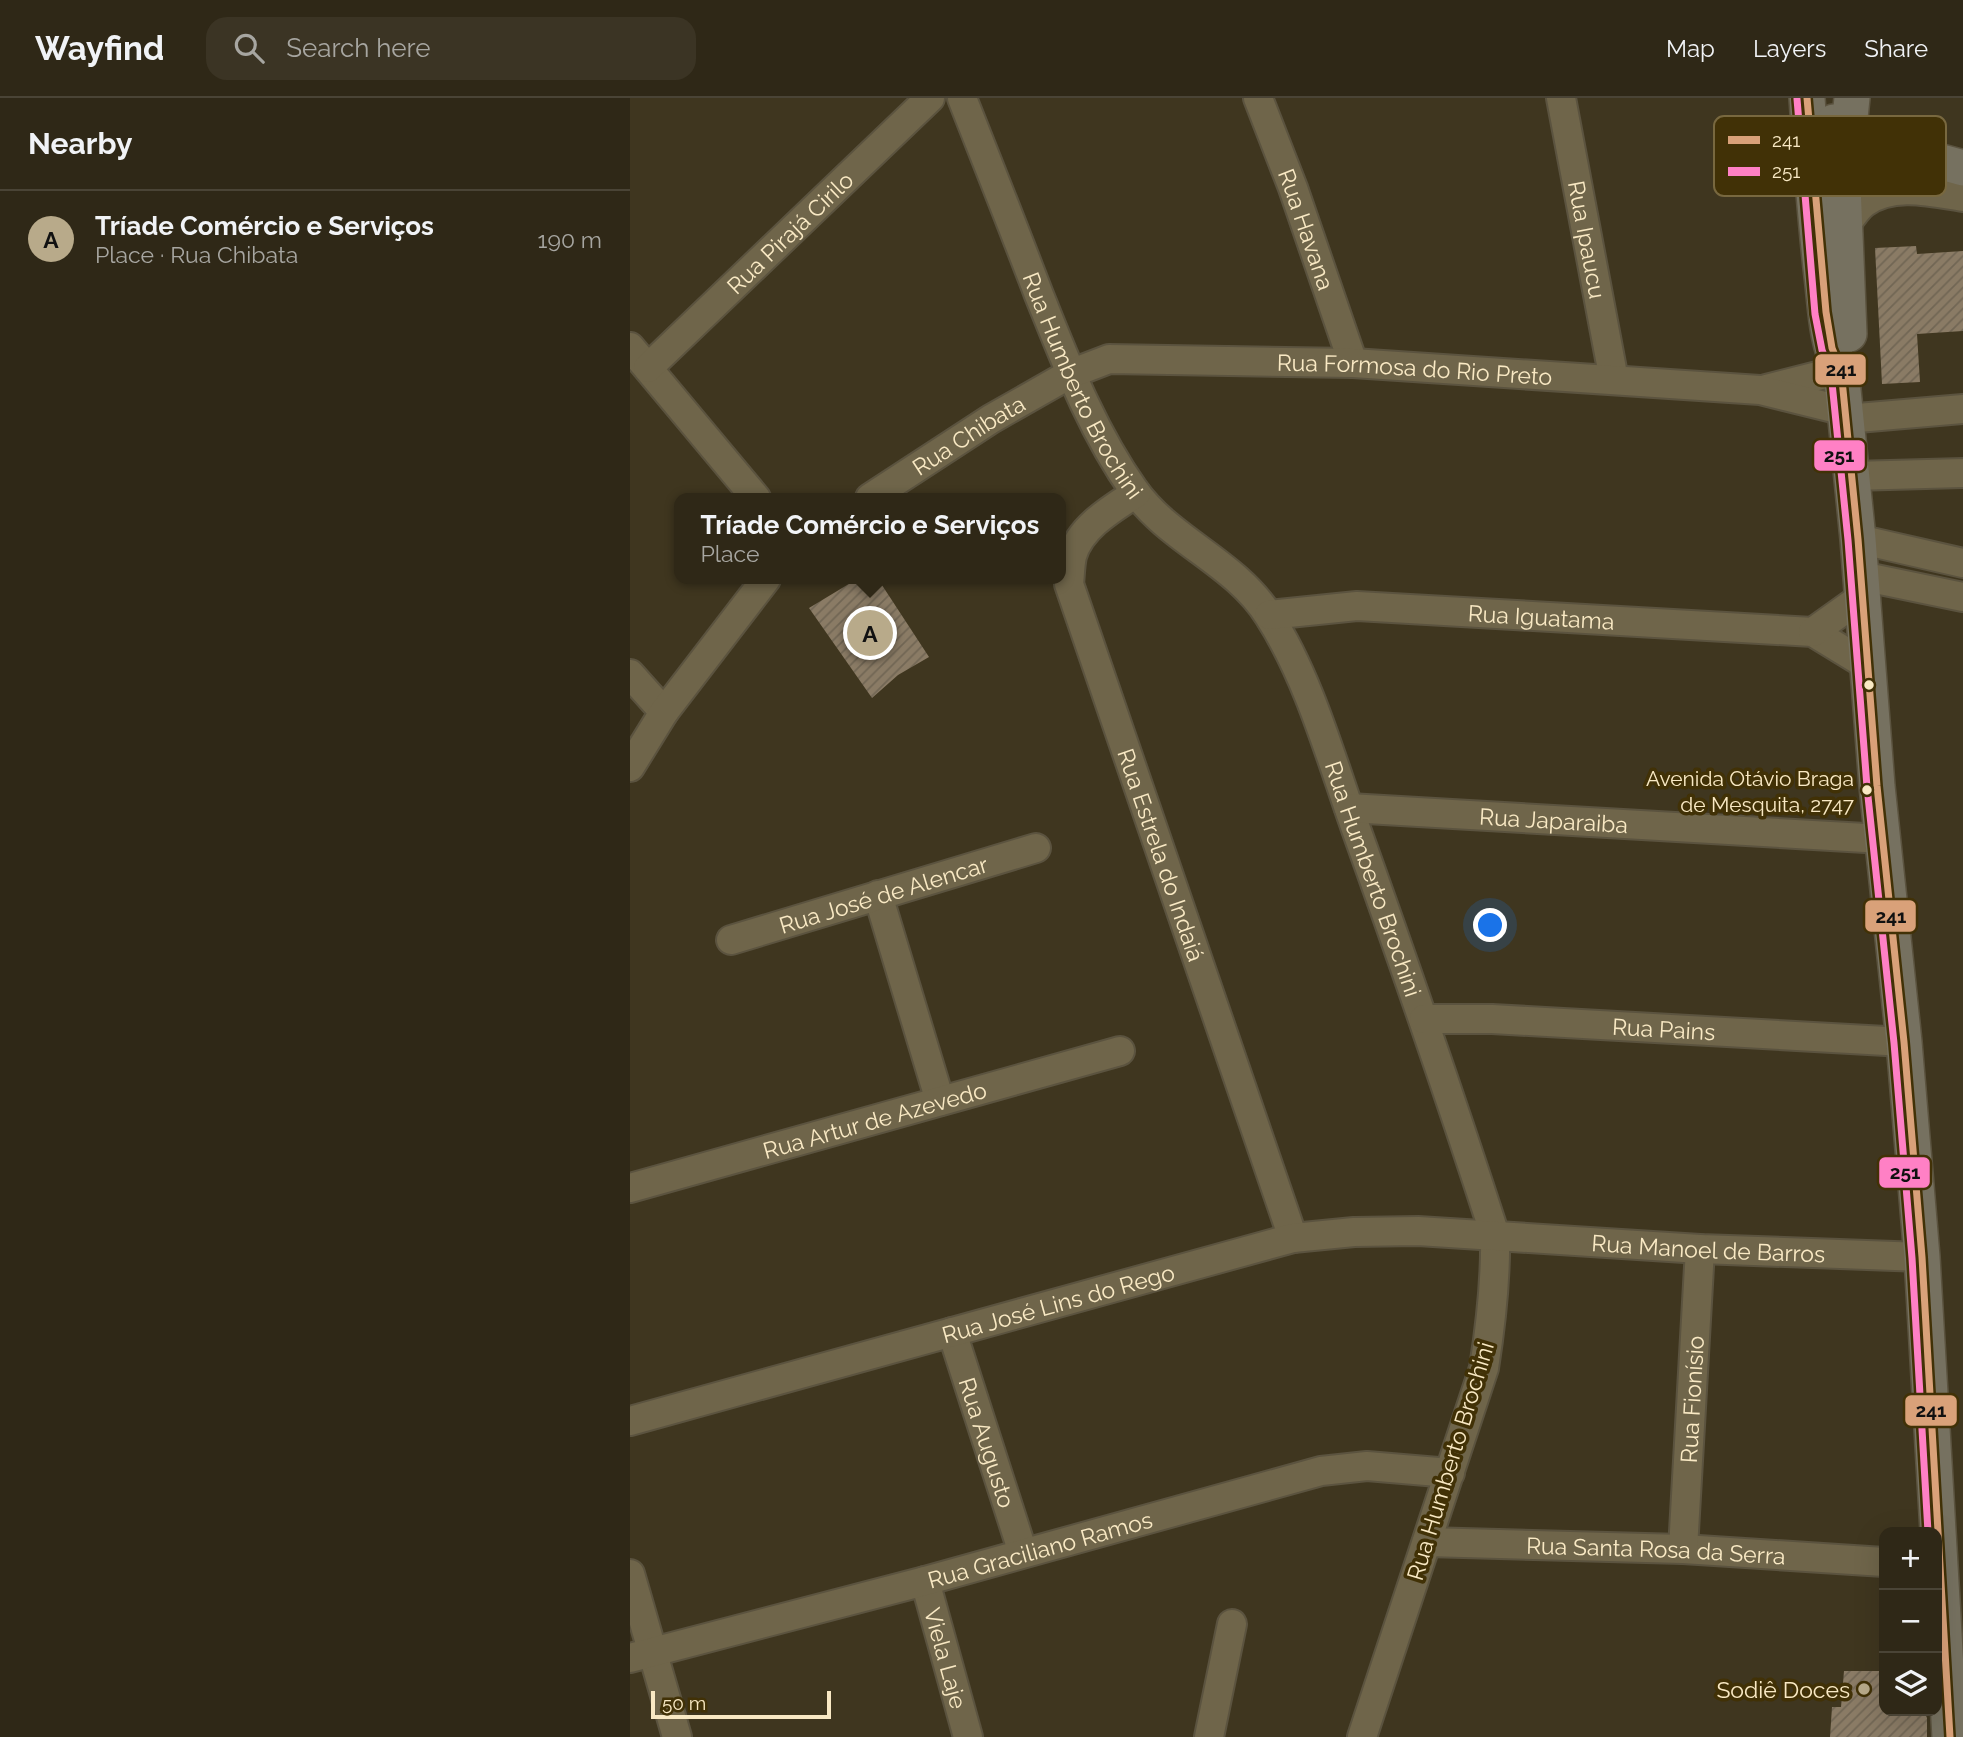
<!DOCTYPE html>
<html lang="en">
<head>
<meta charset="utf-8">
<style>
	body { margin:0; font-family:Raleway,sans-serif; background:#3b3424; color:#f1f3f6 }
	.controls { position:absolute; right:21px; bottom:21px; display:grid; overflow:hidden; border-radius:14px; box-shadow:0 7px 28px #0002 }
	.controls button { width:63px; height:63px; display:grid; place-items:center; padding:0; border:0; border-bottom:2px solid #4a4436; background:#2f2817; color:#f1f3f6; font:35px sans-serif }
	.scale { position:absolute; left:21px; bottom:18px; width:180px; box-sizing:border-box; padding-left:7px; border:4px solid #f9e9c4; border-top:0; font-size:19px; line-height:24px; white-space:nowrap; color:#f9e9c4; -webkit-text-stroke:5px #413106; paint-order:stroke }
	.you { position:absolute; left:861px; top:828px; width:24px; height:24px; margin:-18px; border:5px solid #fff; border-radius:50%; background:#1a73e8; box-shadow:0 0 0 10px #1a73e833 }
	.badge { display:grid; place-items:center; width:46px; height:46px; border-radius:50%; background:#b8aa8a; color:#111; font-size:23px; font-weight:700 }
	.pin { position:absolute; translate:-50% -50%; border:4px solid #fff; box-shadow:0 2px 7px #0006 }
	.popup { position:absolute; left:44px; top:395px; width:392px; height:91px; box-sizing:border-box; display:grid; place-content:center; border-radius:14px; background:#2f2817; filter:drop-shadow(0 2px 5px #0005); font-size:23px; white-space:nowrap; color:#a7a6a1 }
	.popup b { font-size:26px; color:#f1f3f6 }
	.popup::after { content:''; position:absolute; left:50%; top:100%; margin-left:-14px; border:14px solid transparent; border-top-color:#2f2817 }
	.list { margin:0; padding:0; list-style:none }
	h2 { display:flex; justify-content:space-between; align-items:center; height:91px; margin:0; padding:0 28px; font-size:30px }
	h2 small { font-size:23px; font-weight:400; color:#a7a6a1 }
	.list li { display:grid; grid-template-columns:46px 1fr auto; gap:21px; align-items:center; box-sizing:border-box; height:98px; padding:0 28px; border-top:2px solid #4a4436 }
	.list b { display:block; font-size:26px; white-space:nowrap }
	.list p { margin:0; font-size:23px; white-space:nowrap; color:#a7a6a1 }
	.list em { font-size:23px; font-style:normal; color:#a7a6a1 }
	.icon { flex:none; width:38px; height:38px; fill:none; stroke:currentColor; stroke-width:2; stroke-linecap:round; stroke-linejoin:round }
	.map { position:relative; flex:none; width:1333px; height:1639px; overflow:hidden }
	header { display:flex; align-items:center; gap:42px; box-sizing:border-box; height:98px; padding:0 35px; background:#2f2817; border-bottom:2px solid #4a4436 }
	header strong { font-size:33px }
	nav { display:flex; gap:38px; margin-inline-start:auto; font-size:24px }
	.search { width:490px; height:63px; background:#3b3424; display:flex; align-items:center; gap:18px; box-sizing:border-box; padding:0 24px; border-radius:21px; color:#a7a6a1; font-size:26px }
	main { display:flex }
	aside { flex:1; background:#2f2817 }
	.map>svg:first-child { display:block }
	.building { fill:url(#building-hatch) }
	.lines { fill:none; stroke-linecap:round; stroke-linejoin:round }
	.minor-casing { stroke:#5b533f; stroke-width:32 }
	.major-casing { stroke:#5b533f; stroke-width:38 }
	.minor { stroke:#6f654a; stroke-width:28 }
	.major { stroke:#767160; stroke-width:35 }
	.bus-1-casing { stroke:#413106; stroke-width:12 }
	.bus-2-casing { stroke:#413106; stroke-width:12 }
	.bus-1 { stroke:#d9a179; stroke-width:7 }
	.bus-2 { stroke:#ff80c5; stroke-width:7 }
	.bus-dot { fill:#f9e9c4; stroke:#413106; stroke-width:2.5 }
	.poi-dot { fill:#b8aa8a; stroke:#413106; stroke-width:2.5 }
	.labels { text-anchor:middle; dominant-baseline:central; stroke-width:7; stroke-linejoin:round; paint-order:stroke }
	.bus-label { font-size:21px; fill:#f9e9c4; stroke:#413106; text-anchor:end }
	.street-label { font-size:23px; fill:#f9e9c4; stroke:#413106 }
	.poi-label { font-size:23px; fill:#f9e9c4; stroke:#413106; text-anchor:end }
	.key { fill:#413106; stroke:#78683f; stroke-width:2 }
	.key-label { font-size:19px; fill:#f9e9c4 }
	.line-badge { stroke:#413106; stroke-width:2.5 }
	.pale-badge-label { font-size:19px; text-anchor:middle; font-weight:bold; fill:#111 }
</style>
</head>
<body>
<header>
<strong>Wayfind</strong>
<div class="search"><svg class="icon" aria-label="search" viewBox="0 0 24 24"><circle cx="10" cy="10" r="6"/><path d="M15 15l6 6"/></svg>Search here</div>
<nav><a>Map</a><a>Layers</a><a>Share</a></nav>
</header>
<main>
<aside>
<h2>Nearby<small></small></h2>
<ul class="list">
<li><span class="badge">A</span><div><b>Tríade Comércio e Serviços</b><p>Place · Rua Chibata</p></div><em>190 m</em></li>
</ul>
</aside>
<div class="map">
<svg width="1333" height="1639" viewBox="0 0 1333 1639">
	<defs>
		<pattern id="building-hatch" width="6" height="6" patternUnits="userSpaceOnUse" patternTransform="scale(1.75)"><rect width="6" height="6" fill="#8a7b65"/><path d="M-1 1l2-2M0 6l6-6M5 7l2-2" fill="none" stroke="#716654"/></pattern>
	</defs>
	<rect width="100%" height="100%" fill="#3f361f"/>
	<!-- building -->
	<g class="building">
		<polygon points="1286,148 1287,156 1333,153 1333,233 1287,236 1290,284 1252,286 1245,150"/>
		<polygon points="227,481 248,481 299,559 268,577 242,600 179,510"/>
		<polygon points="1214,1573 1254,1573 1254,1613 1294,1613 1297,1620 1297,1639 1200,1639 1202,1609 1211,1609"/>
	</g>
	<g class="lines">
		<!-- minor casing -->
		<g class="minor-casing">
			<g id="minor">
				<path id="s1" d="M332,0C358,66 384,131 409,197C436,264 462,333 504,392C540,443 605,464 639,518C679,580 701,661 726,731C774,865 821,1001 865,1137C866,1182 861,1225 854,1270L732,1639"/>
				<path id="s2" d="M628,0L663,90L723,265"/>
				<path id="s3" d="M931,0L984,282"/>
				<path d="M1199,99C1229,74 1271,69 1309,71"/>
				<path d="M1216,126C1222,119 1227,110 1234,105C1262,84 1302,94 1333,99"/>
				<polyline points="0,249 126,400"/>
				<path id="s4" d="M18,270L300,0"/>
				<polyline points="1136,291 1211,272"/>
				<polyline points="1216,321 1333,311"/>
				<polyline points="1222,378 1333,375"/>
				<path id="s5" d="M506,395C483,410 450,429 442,458C440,467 440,477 439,486L663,1140"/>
				<path id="s6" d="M240,400L361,321L440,276L479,261L723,265L1130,292L1215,313"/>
				<polyline points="1228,441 1333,465"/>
				<polyline points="1231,478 1333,499"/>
				<path id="s7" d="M639,517L727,508L1183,534L1237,567"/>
				<polyline points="1183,534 1232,499"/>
				<polyline points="0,576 34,614"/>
				<polyline points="0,669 34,614 136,481"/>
				<path id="s8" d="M719,710L1253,741"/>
				<polyline points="248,797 310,1003"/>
				<path id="s9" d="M101,842L406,750"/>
				<path id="s10" d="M794,921H862L1274,944"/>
				<path id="s11" d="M0,1090L490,953"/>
				<path id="s12" d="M322,1234L393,1455"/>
				<path id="s13" d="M0,1323L663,1140L724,1134L788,1133L1070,1151L1292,1159"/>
				<path id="s14" d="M797,1444L1053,1451L1254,1464"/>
				<path id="s15" d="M1053,1451L1070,1151"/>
				<polyline points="0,1476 47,1639"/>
				<path id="s16" d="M295,1483L338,1639"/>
				<path id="s17" d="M0,1560L295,1483L691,1373L737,1368L820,1375"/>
				<polyline points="579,1639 602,1526"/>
			</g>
		</g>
		<!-- major casing -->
		<g class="major-casing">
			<g id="major">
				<path d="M1177,0C1181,60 1185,119 1192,178C1196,210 1196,243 1211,272L1228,441L1247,688L1274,944L1292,1159L1320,1639"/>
				<polyline points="1204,24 1246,46 1333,70"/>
				<polyline points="1219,236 1213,87 1222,0"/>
			</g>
		</g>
		<!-- minor -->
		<use href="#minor" class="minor"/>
		<!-- major -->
		<use href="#major" class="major"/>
		<!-- bus-1 casing -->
		<g class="bus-1-casing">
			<polyline id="bus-1" points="1177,0 1196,214 1202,250 1211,272 1228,441 1247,688 1274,944 1292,1159 1320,1639"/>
		</g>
		<!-- bus-2 casing -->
		<g class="bus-2-casing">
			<polyline id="bus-2" points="1167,1 1185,216 1192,252 1201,275 1218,442 1237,689 1264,945 1282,1160 1298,1434"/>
		</g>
		<!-- bus-1 -->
		<use href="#bus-1" class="bus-1"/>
		<!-- bus-2 -->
		<use href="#bus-2" class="bus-2"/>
	</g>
	<!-- markers -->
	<g class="bus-dot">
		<circle cx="1239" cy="587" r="6"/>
		<circle cx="1237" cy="692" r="6"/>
	</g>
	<circle class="poi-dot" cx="1234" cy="1591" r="7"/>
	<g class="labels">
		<!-- bus labels -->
		<g class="bus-label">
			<text x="1224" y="680">Avenida Otávio Braga<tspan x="1224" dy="26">de Mesquita, 2747</tspan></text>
		</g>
		<!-- street labels -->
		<g class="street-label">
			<text stroke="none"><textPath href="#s2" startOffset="140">Rua Havana</textPath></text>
			<text stroke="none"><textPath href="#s4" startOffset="196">Rua Pirajá Cirilo</textPath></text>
			<text stroke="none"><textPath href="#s3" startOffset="144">Rua Ipaucu</textPath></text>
			<text stroke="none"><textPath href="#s6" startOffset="583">Rua Formosa do Rio Preto</textPath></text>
			<text stroke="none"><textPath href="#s1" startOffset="312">Rua Humberto Brochini</textPath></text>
			<text stroke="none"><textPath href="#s6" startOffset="117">Rua Chibata</textPath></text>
			<text stroke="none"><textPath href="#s7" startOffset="273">Rua Iguatama</textPath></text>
			<text stroke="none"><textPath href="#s8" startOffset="205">Rua Japaraiba</textPath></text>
			<text stroke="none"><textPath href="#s5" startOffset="406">Rua Estrela do Indaiá</textPath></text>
			<text stroke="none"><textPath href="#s1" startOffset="898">Rua Humberto Brochini</textPath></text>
			<text stroke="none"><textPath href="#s9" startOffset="159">Rua José de Alencar</textPath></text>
			<text stroke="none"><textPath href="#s10" startOffset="240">Rua Pains</textPath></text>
			<text stroke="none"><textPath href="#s11" startOffset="254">Rua Artur de Azevedo</textPath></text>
			<text stroke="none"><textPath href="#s13" startOffset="1104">Rua Manoel de Barros</textPath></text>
			<text stroke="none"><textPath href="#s13" startOffset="444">Rua José Lins do Rego</textPath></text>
			<text stroke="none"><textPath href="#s15" startOffset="150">Rua Fionísio</textPath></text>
			<text stroke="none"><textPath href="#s12" startOffset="116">Rua Augusto</textPath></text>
			<text transform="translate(820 1363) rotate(-73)">Rua Humberto Brochini</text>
			<text stroke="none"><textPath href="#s17" startOffset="424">Rua Graciliano Ramos</textPath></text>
			<text stroke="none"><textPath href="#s14" startOffset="229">Rua Santa Rosa da Serra</textPath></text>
			<text stroke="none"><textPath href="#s16" startOffset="80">Viela Laje</textPath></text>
		</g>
		<!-- poi labels -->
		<g class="poi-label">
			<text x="1220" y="1591">Sodiê Doces</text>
		</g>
	</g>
	<!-- legend -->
	<rect x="1084" y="18" width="232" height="80" rx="10" class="key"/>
	<rect x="1098" y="38" width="32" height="8" fill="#d9a179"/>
	<rect x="1098" y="69" width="32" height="9" fill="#ff80c5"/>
	<g class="key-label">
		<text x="1142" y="49">241</text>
		<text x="1142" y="80">251</text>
	</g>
	<g class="line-badge">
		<rect x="1184" y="255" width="53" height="33" rx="7" fill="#d9a179"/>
		<rect x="1183" y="341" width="53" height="33" rx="7" fill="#ff80c5"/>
		<rect x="1234" y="801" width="53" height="34" rx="7" fill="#d9a179"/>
		<rect x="1248" y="1058" width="53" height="33" rx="7" fill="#ff80c5"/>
		<rect x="1274" y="1296" width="54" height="33" rx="7" fill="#d9a179"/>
	</g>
	<g class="pale-badge-label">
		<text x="1211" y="278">241</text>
		<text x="1209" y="364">251</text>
		<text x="1261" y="825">241</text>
		<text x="1275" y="1081">251</text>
		<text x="1301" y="1319">241</text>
	</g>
</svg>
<div class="controls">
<button>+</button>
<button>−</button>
<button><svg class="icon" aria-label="layers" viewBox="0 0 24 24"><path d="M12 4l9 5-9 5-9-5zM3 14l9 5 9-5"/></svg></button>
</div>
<div class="scale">50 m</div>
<div class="you"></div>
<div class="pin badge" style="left:240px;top:535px">A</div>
<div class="popup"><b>Tríade Comércio e Serviços</b>Place</div>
</div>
</main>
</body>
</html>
